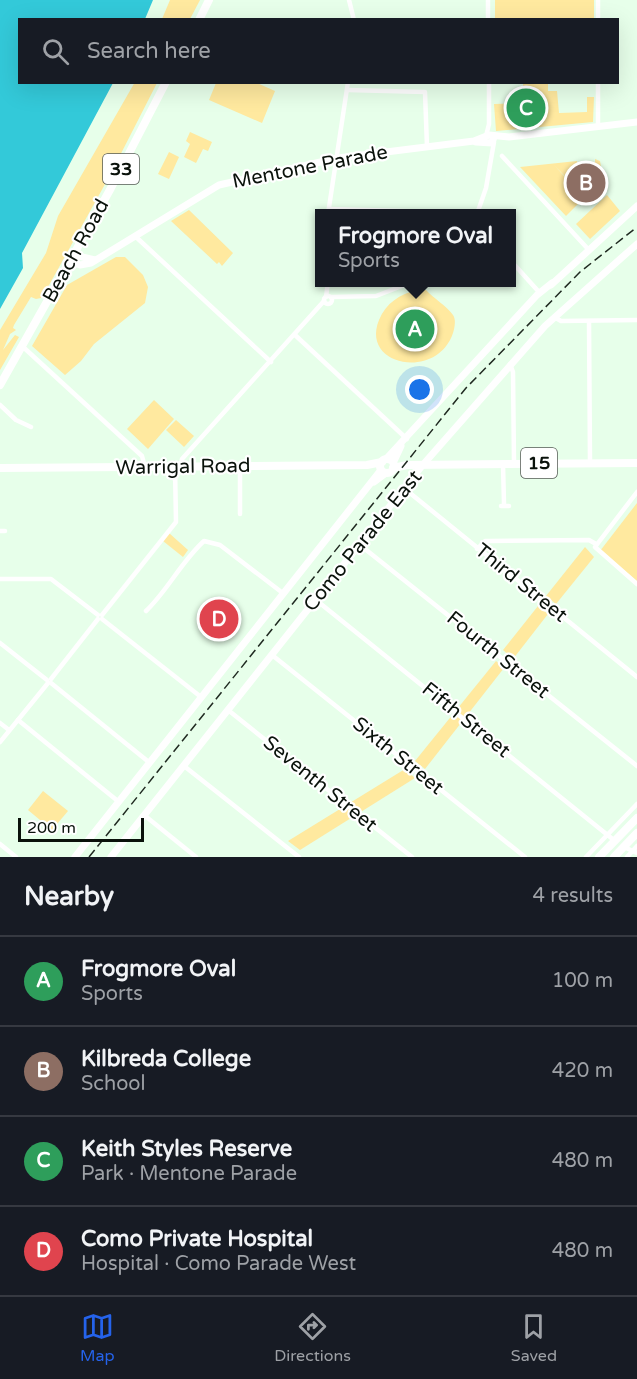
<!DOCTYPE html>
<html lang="en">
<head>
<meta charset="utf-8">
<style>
	body { margin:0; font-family:"Varela Round",sans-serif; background:#242831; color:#f1f3f6 }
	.scale { position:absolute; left:18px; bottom:15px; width:126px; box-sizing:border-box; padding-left:6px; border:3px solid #0a120b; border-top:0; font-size:16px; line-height:21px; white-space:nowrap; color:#0a120b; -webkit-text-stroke:4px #fff; paint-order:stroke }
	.you { position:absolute; left:420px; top:390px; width:21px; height:21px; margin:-15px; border:4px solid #fff; border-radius:50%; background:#1a73e8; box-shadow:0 0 0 9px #1a73e833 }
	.badge { display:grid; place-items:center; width:39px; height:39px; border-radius:50%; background:#2563eb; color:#fff; font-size:20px; font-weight:700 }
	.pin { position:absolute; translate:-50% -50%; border:3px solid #fff; box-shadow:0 2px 6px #0006 }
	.popup { position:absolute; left:315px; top:209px; width:201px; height:78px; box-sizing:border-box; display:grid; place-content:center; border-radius:0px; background:#171b24; filter:drop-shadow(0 2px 4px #0005); font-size:20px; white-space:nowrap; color:#9ea1a6 }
	.popup b { font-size:22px; color:#f1f3f6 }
	.popup::after { content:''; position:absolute; left:50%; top:100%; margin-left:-12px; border:12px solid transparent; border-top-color:#171b24 }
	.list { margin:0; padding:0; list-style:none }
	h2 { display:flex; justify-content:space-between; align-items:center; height:78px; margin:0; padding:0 24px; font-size:26px }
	h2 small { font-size:20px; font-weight:400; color:#9ea1a6 }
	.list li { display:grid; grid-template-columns:39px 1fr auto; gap:18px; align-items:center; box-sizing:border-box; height:90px; padding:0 24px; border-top:2px solid #363941 }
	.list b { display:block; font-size:22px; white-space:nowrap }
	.list p { margin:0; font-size:20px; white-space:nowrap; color:#9ea1a6 }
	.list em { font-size:20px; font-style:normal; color:#9ea1a6 }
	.icon { flex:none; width:33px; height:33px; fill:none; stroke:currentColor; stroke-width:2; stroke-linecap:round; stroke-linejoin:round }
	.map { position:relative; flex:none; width:637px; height:857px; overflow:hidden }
	.search { position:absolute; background:#171b24; box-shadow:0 6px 24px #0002; left:18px; right:18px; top:18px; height:66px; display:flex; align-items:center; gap:15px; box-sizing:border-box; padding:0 21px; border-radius:0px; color:#9ea1a6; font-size:22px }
	.sheet { height:438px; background:#171b24 }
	nav { display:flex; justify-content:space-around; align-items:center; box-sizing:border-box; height:84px; border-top:2px solid #363941; background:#171b24; font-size:16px; color:#9ea1a6 }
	nav a { display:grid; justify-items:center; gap:3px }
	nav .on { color:#2563eb }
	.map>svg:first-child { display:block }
	.green { fill:#ffe99f }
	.water { fill:#33c9d9 }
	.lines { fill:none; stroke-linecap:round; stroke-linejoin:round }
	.street { stroke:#fff; stroke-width:4.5 }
	.secondary { stroke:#fff; stroke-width:7 }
	.primary { stroke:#fff; stroke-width:8 }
	.highway { stroke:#fff; stroke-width:8 }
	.rail { stroke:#202a21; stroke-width:1.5; stroke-dasharray:9 4.5; stroke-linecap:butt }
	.labels { text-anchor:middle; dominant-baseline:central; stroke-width:4.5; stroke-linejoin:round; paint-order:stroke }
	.shield { fill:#fff; stroke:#545954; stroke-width:1.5 }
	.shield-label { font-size:18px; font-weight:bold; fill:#0a120b }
	.street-label { font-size:20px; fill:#0a120b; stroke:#fff }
</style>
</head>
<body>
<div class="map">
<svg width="637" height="857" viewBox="0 0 637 857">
	<rect width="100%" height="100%" fill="#e7ffea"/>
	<!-- green -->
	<g class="green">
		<polygon points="170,0 200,0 190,19 162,19"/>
		<rect x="495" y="0" width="99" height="19"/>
		<polygon points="135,82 157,83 109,177 48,287 41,298 36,299 31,297 14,325 13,328 16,330 10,334 3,350 15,335 19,337 0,370 0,330 46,253 58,216"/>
		<polygon points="216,83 257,83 275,91 262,123 209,100"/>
		<polygon points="548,83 548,91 557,91 559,113 587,112 587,97 594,97 593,122 496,131 494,104 524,103 523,84"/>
		<polygon points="190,132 212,142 208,151 203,149 196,163 184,157 190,144 186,141"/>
		<polygon points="169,152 179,157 169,179 158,174"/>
		<polygon points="595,159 600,161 603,178 584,196 554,165 584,198 566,216 520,167 577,161 578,165 595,162"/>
		<polygon points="607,195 620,211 590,239 576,224"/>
		<polygon points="189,210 233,253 222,266 219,262 217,264 171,221"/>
		<polygon points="116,257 125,257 143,275 148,287 145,303 94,344 81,361 65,375 32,346 67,285"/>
		<path d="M417,290H426C433,298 447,306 453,315C456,319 455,327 453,333C437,381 360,366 379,320C386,303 400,294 417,290Z"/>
		<polygon points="154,400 174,419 148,449 127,429"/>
		<polygon points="176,420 194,436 184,447 166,430"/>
		<polygon points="637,503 637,581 600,551"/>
		<polygon points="169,533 188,550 183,557 163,541"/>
		<polygon points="585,547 594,557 556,604 546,596"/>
		<polygon points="538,606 548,614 513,659 503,650"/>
		<polygon points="496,661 504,668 425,769 415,761"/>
		<polygon points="405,769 415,778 300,850 288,841"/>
		<polygon points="43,791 68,811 52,830 28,810"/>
	</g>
	<!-- water -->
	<polygon class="water" points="0,0 153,0 145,19 20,20 20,82 113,83 22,253 23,268 0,309"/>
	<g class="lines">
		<!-- street -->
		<g class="street">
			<polyline points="349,0 354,20"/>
			<polyline points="488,0 488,20"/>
			<polyline points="598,0 598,20"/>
			<polyline points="598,82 598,127"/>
			<polyline points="347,90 425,92 427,147"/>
			<polyline points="486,136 489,124 489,82"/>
			<polyline points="502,156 588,249"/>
			<polyline points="329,209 478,213"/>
			<polyline points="328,214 348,82"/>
			<polyline points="477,214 486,188 494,142"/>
			<polyline points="136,237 271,362"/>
			<polyline points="511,261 539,292"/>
			<circle cx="328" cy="300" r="4"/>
			<polyline points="326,297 328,282"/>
			<polyline points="331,297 376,296 412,282"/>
			<polyline points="554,317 561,321 637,320"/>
			<polyline points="589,321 590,463"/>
			<polyline points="295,335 407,439"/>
			<polyline points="22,346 142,456 145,467"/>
			<polyline points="510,364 513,372 514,464"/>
			<polyline points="0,405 16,420 31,427"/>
			<polyline points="503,464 504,504"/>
			<polyline points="240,466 240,514"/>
			<polyline points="180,467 182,459 324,301"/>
			<polyline points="405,489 637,677"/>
			<polyline points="637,492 595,547 637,584"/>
			<polyline points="501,506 509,506"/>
			<polyline points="0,531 5,531"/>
			<polyline points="360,545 637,766"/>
			<polyline points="477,549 485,541 490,541 589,540 596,544"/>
			<polyline points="0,579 51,579 98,615"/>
			<polyline points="316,600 615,841"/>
			<path d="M146,611C168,590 181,562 204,541L220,545L284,594"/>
			<polyline points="102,615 176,522 175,467"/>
			<polyline points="102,619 201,697"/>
			<polyline points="0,643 47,680"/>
			<polyline points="272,655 525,857"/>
			<polyline points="51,679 98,619"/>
			<polyline points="51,683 150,763"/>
			<polyline points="228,710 412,857"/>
			<polyline points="18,720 119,802"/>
			<polyline points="0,723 9,730"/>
			<polyline points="0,742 48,683"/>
			<polyline points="184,766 299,857"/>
			<polyline points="144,815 196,857"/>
			<polyline points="0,844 16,857"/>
			<polyline points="624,847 637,853"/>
			<polyline points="586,857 637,804"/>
			<polyline points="627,857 637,846"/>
		</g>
		<!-- secondary -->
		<g class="secondary">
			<polyline points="476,142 492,143 494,137"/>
			<polyline points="74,255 95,260"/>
			<polyline points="70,261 80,265 91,263 219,185 338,158 474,141 489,135 509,137 637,122"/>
			<polyline points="551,285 637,206"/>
			<polyline points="386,459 537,295 552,283"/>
			<polyline points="394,461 401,446"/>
			<polyline points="374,482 386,473"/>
			<polyline points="75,857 381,470"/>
			<polyline points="111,857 421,467 545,326 637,244"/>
		</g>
		<!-- primary -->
		<g class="primary">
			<polyline points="199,20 209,0"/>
			<polyline points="0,385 111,188 166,82"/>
			<circle cx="387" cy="466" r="7"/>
			<polyline points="0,468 367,465 382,462"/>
			<polyline points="393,468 407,465 637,463"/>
		</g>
		<!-- highway -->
		<g class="highway">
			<polyline points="599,857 637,818"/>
			<polyline points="614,857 637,833"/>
		</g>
		<!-- rail -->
		<polyline class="rail" points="89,857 466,388 580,272 637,227"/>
	</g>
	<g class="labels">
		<!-- shield labels -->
		<g class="shield">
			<rect x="103" y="154" width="36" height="30" rx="4.5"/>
			<rect x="521" y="448" width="36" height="30" rx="4.5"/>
		</g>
		<g class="shield-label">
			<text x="121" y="169">33</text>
			<text x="539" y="463">15</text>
		</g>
		<!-- street labels -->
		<g class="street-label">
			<text transform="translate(310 167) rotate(-11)">Mentone Parade</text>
			<text transform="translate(76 251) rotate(-61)">Beach Road</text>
			<text transform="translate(183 467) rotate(-1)">Warrigal Road</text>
			<text transform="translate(363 541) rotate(-51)">Como Parade East</text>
			<text transform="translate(521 583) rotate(39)">Third Street</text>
			<text transform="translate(498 655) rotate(39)">Fourth Street</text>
			<text transform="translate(466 720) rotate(39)">Fifth Street</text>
			<text transform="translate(398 756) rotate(39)">Sixth Street</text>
			<text transform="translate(320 784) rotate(39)">Seventh Street</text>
		</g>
	</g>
</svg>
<div class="scale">200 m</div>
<div class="you"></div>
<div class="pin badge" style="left:415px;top:329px;background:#2e9e5b">A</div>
<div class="popup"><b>Frogmore Oval</b>Sports</div>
<div class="pin badge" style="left:586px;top:183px;background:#8d6e63">B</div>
<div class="pin badge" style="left:526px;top:108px;background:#2e9e5b">C</div>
<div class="pin badge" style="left:219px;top:619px;background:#e0444e">D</div>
<div class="search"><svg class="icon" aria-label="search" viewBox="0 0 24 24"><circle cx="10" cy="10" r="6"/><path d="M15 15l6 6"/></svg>Search here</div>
</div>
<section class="sheet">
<h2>Nearby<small>4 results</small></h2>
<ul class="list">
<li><span class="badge" style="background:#2e9e5b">A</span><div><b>Frogmore Oval</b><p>Sports</p></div><em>100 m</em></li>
<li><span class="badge" style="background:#8d6e63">B</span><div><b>Kilbreda College</b><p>School</p></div><em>420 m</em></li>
<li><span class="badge" style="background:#2e9e5b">C</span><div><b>Keith Styles Reserve</b><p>Park · Mentone Parade</p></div><em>480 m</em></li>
<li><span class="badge" style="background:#e0444e">D</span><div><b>Como Private Hospital</b><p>Hospital · Como Parade West</p></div><em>480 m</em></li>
</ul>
</section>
<nav>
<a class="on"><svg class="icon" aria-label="map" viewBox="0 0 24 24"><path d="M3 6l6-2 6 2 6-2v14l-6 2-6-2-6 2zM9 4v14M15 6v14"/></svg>Map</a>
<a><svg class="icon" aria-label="directions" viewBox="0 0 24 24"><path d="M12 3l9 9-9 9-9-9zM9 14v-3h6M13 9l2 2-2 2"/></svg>Directions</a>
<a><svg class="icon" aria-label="saved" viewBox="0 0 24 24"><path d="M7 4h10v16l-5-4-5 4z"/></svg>Saved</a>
</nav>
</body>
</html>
